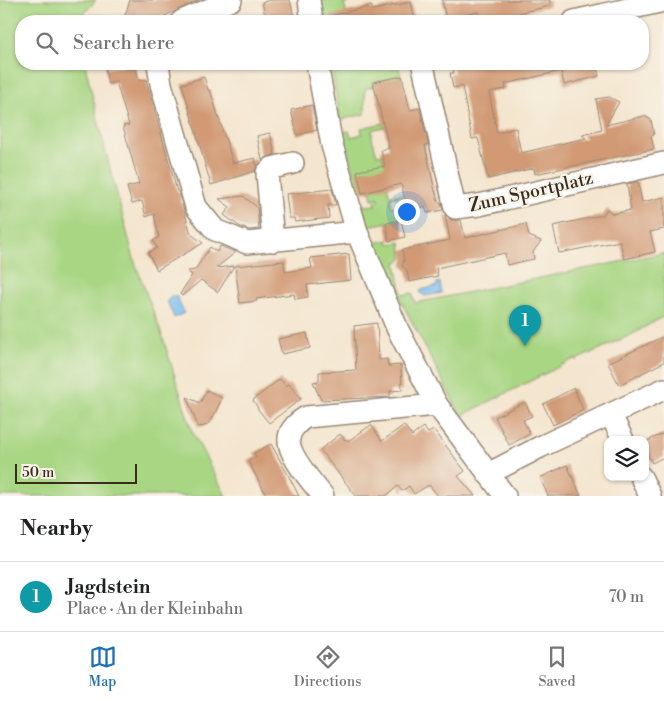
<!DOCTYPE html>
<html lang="en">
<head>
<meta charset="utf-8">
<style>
	body { margin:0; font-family:"Libre Bodoni",serif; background:#f6f6f6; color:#202124 }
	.controls { position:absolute; right:15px; bottom:15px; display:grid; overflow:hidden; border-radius:10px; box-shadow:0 1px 4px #0004 }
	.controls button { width:45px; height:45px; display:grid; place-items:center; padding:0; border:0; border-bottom:1px solid #e0e0e0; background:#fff; color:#202124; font:25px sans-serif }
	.scale { position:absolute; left:15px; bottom:12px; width:122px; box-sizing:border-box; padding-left:5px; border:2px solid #3b2a1e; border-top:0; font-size:14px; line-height:18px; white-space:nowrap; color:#3b2a1e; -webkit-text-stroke:4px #f7f3e8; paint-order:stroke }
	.you { position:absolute; left:406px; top:211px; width:18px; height:18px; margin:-12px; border:4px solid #fff; border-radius:50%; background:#1a73e8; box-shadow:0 0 0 8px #1a73e833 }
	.badge { display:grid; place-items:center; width:32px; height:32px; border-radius:50%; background:#1f6fb2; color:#fff; font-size:16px; font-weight:700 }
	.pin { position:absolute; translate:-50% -41px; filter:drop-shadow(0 1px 2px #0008) }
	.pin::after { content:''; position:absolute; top:26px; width:18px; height:15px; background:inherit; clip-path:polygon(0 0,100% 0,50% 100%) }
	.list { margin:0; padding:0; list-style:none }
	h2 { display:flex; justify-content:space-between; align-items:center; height:65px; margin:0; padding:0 20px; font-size:21px }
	h2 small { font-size:16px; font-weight:400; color:#757577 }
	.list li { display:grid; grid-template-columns:32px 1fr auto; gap:15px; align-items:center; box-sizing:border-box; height:70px; padding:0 20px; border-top:1px solid #e0e0e0 }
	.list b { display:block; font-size:19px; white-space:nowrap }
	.list p { margin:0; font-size:16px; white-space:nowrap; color:#757577 }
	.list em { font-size:16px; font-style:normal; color:#757577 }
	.icon { flex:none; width:28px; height:28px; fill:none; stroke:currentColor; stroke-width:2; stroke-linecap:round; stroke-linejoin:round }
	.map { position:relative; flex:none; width:664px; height:496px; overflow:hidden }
	.search { position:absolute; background:#fff; box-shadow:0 1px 4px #0004; left:15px; right:15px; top:15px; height:55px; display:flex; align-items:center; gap:12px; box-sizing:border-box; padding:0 18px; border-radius:20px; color:#757577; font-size:19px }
	.sheet { height:135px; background:#fff }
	nav { display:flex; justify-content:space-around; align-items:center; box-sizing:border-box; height:70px; border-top:1px solid #e0e0e0; background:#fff; font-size:14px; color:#757577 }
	nav a { display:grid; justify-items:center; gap:2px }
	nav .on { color:#1f6fb2 }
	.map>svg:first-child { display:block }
	.green { fill:#a8d683; stroke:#728050 }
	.water { fill:#7abdf0; stroke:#5a7487 }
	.building { fill:#d19a75 }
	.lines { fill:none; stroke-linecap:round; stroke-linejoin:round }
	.minor-casing { stroke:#988876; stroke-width:24 }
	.minor { stroke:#fff; stroke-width:21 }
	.labels { text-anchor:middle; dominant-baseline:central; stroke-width:4.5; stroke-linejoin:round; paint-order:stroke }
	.street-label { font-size:18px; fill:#3b2a1e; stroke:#f7f3e8 }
</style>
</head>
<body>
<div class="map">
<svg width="664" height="496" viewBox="0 0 664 496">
	<rect width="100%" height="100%" fill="#f7f3e8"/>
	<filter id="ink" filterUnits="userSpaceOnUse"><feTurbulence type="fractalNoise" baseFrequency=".02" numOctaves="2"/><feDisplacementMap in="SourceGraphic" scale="10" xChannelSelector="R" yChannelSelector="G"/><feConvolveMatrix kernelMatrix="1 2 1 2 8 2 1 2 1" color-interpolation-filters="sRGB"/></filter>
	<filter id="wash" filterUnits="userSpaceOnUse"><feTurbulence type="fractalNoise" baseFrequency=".0096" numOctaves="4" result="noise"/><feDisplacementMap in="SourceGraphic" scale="20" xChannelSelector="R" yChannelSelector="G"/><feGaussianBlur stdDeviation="1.12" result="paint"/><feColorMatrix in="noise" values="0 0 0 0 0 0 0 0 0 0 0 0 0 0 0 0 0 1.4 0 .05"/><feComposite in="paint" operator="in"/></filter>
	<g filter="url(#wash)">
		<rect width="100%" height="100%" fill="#f4e5ce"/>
		<!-- green -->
		<g class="green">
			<polygon points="0,0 96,0 78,21 21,21 21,64 85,64 103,141 135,263 161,332 192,431 226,496 0,496"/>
			<polygon points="321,0 349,0 349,3 344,4 347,15 342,16 340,21 325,21"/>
			<polygon points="331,64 356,64 364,69 370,70 390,64 391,69 399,67 401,77 374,82 374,86 365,89 365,114 340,120"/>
			<polygon points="416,116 416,120 375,129 372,131 372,138 377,155 382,154 384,163 392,161 387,186 390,196 402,194 403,196 390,198 392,207 399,206 400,220 368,226 361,201 363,201 365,206 376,205 375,201 379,200 379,198 372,199 370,189 358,191 343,132 349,131 351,137 362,134 361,128"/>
			<polygon points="388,240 389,244 401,242 402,259 396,263 402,295 412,293 415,303 664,253 664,316 633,334 576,360 574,359 461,416 403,305 375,243"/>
		</g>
		<!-- water -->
		<g class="water">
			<polygon points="440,282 442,293 425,296 420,293 421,290 437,286 437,283"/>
			<polygon points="172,296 177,297 184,313 174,318 167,301"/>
		</g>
		<g id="blocks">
			<!-- building -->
			<g class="building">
				<polygon points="130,0 199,0 154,21 123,21"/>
				<polygon points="271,0 290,0 295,21 266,21 262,2"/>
				<polygon points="442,0 550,0 550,6 519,13 519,14 480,21 478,12 446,19"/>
				<polygon points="411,2 415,21 331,21 330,16 372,6 372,10"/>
				<polygon points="132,64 135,64 139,81 146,79 177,191 178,191 191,234 203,243 157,270 148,253 157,248 153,241 159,237 154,214 146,217 142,201 132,204 127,187 139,184 123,126 129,125 116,82 108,84 105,69"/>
				<polygon points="452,64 596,64 599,76 564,85 561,71 505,84 506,89 489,92 497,133 516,128 521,153 586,138 582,135 602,130 596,99 609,97 619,102 606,125 644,116 651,120 654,135 651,136 654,149 535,174 534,168 488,179 478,138 472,139 462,86 453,88 450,73 454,73"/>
				<polygon points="402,76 410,110 420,108 428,145 425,145 434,187 438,201 441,203 443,210 427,213 425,207 408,211 401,184 362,193 357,171 385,166 381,150 389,148 373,82"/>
				<polygon points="204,77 208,90 210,90 233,163 255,158 257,166 255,171 211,185 182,84"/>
				<polygon points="312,105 317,130 297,135 291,110"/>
				<polygon points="270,133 275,154 262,160 257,136"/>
				<polygon points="638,182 642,202 664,197 664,229 650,232 655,252 624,259 620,241 559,253 553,226 603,215 607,209 613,214 631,210 627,184"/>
				<polygon points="332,189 336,205 328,205 329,218 295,222 294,218 289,218 286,194"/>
				<polygon points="243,196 257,207 259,229 249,230 239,226 224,215 230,207 219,199"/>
				<polygon points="445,214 451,220 461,220 465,238 526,224 529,236 541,241 533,252 534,259 507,265 505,253 436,268 438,276 409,282 407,270 402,266 404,260 402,250 450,240"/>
				<polygon points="401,220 405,237 389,241 386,223"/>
				<polygon points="220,246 236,252 216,268 234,266 218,292 201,280 182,296 180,294 192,275 187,271 195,270 210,247 217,252"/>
				<polygon points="349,254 351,280 307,285 308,297 295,299 294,294 256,299 257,301 240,303 235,266 284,261 285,272 312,268 310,258"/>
				<polygon points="377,323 379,360 387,359 388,366 401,365 402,390 390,391 390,397 321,400 313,382 319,381 319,372 356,370 354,326"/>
				<polygon points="307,333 310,348 282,354 278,339"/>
				<polygon points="664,336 664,362 619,385 608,363"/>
				<polygon points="280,379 286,386 289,384 301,399 269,423 257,408 258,408 253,400"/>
				<polygon points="574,388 583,410 553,425 543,404"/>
				<polygon points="207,390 222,398 211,421 205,426 198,427 187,397 200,403"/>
				<polygon points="525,402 532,416 523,420 530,434 509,445 495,417"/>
				<polygon points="371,425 382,441 404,425 412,436 423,427 428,433 434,430 465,471 458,476 475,496 438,496 429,485 414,494 409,486 402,491 398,486 386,496 356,496 320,450 340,434 345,440 347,439 348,441"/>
				<polygon points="664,433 664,457 652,463 645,448 645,442"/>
				<polygon points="271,444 286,471 299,496 267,496 248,461 256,457 254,453"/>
				<polygon points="567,465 581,496 548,496 540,478"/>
			</g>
		</g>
	</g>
	<g filter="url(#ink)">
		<use href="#blocks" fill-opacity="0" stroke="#988876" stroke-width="1"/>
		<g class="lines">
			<!-- minor casing -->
			<g class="minor-casing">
				<g id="minor">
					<polyline points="309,0 312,21"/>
					<polyline points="182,21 231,0"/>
					<polyline points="574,21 664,1"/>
					<polyline points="158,64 161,84 196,207 215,230 247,243 357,232"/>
					<polyline points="317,64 332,145 357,232 398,330 437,405 505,496"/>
					<polyline points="424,64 423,66 455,208 479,205 664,163"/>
					<polyline points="273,241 267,173 272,168 293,163"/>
					<polyline points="611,415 623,440"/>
					<polyline points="488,474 540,447 664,389"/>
					<polyline points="641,477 650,496"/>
					<path d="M323,496C313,483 287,455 289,438C290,429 299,421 306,417L437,405"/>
				</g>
			</g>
			<!-- minor -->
			<use href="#minor" class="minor"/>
		</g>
	</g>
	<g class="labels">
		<!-- street labels -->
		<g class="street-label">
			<text transform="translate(531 192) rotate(-13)">Zum Sportplatz</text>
		</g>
	</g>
</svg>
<div class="controls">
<button><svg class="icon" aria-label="layers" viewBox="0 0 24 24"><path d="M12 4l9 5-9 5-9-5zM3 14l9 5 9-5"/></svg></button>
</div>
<div class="scale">50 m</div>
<div class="you"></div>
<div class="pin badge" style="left:525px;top:346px;background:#0f9aa8">1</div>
<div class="search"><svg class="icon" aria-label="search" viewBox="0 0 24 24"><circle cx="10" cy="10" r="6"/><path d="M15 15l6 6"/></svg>Search here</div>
</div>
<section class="sheet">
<h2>Nearby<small></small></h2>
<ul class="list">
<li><span class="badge" style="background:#0f9aa8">1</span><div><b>Jagdstein</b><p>Place · An der Kleinbahn</p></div><em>70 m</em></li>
</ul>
</section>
<nav>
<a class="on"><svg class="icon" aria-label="map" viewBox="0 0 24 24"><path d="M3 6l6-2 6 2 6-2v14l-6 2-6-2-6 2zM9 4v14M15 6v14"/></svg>Map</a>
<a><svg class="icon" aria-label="directions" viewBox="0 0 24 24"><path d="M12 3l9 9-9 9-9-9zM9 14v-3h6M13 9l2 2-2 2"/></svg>Directions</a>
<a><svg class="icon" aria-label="saved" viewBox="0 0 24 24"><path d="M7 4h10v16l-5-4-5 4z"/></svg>Saved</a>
</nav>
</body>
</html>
